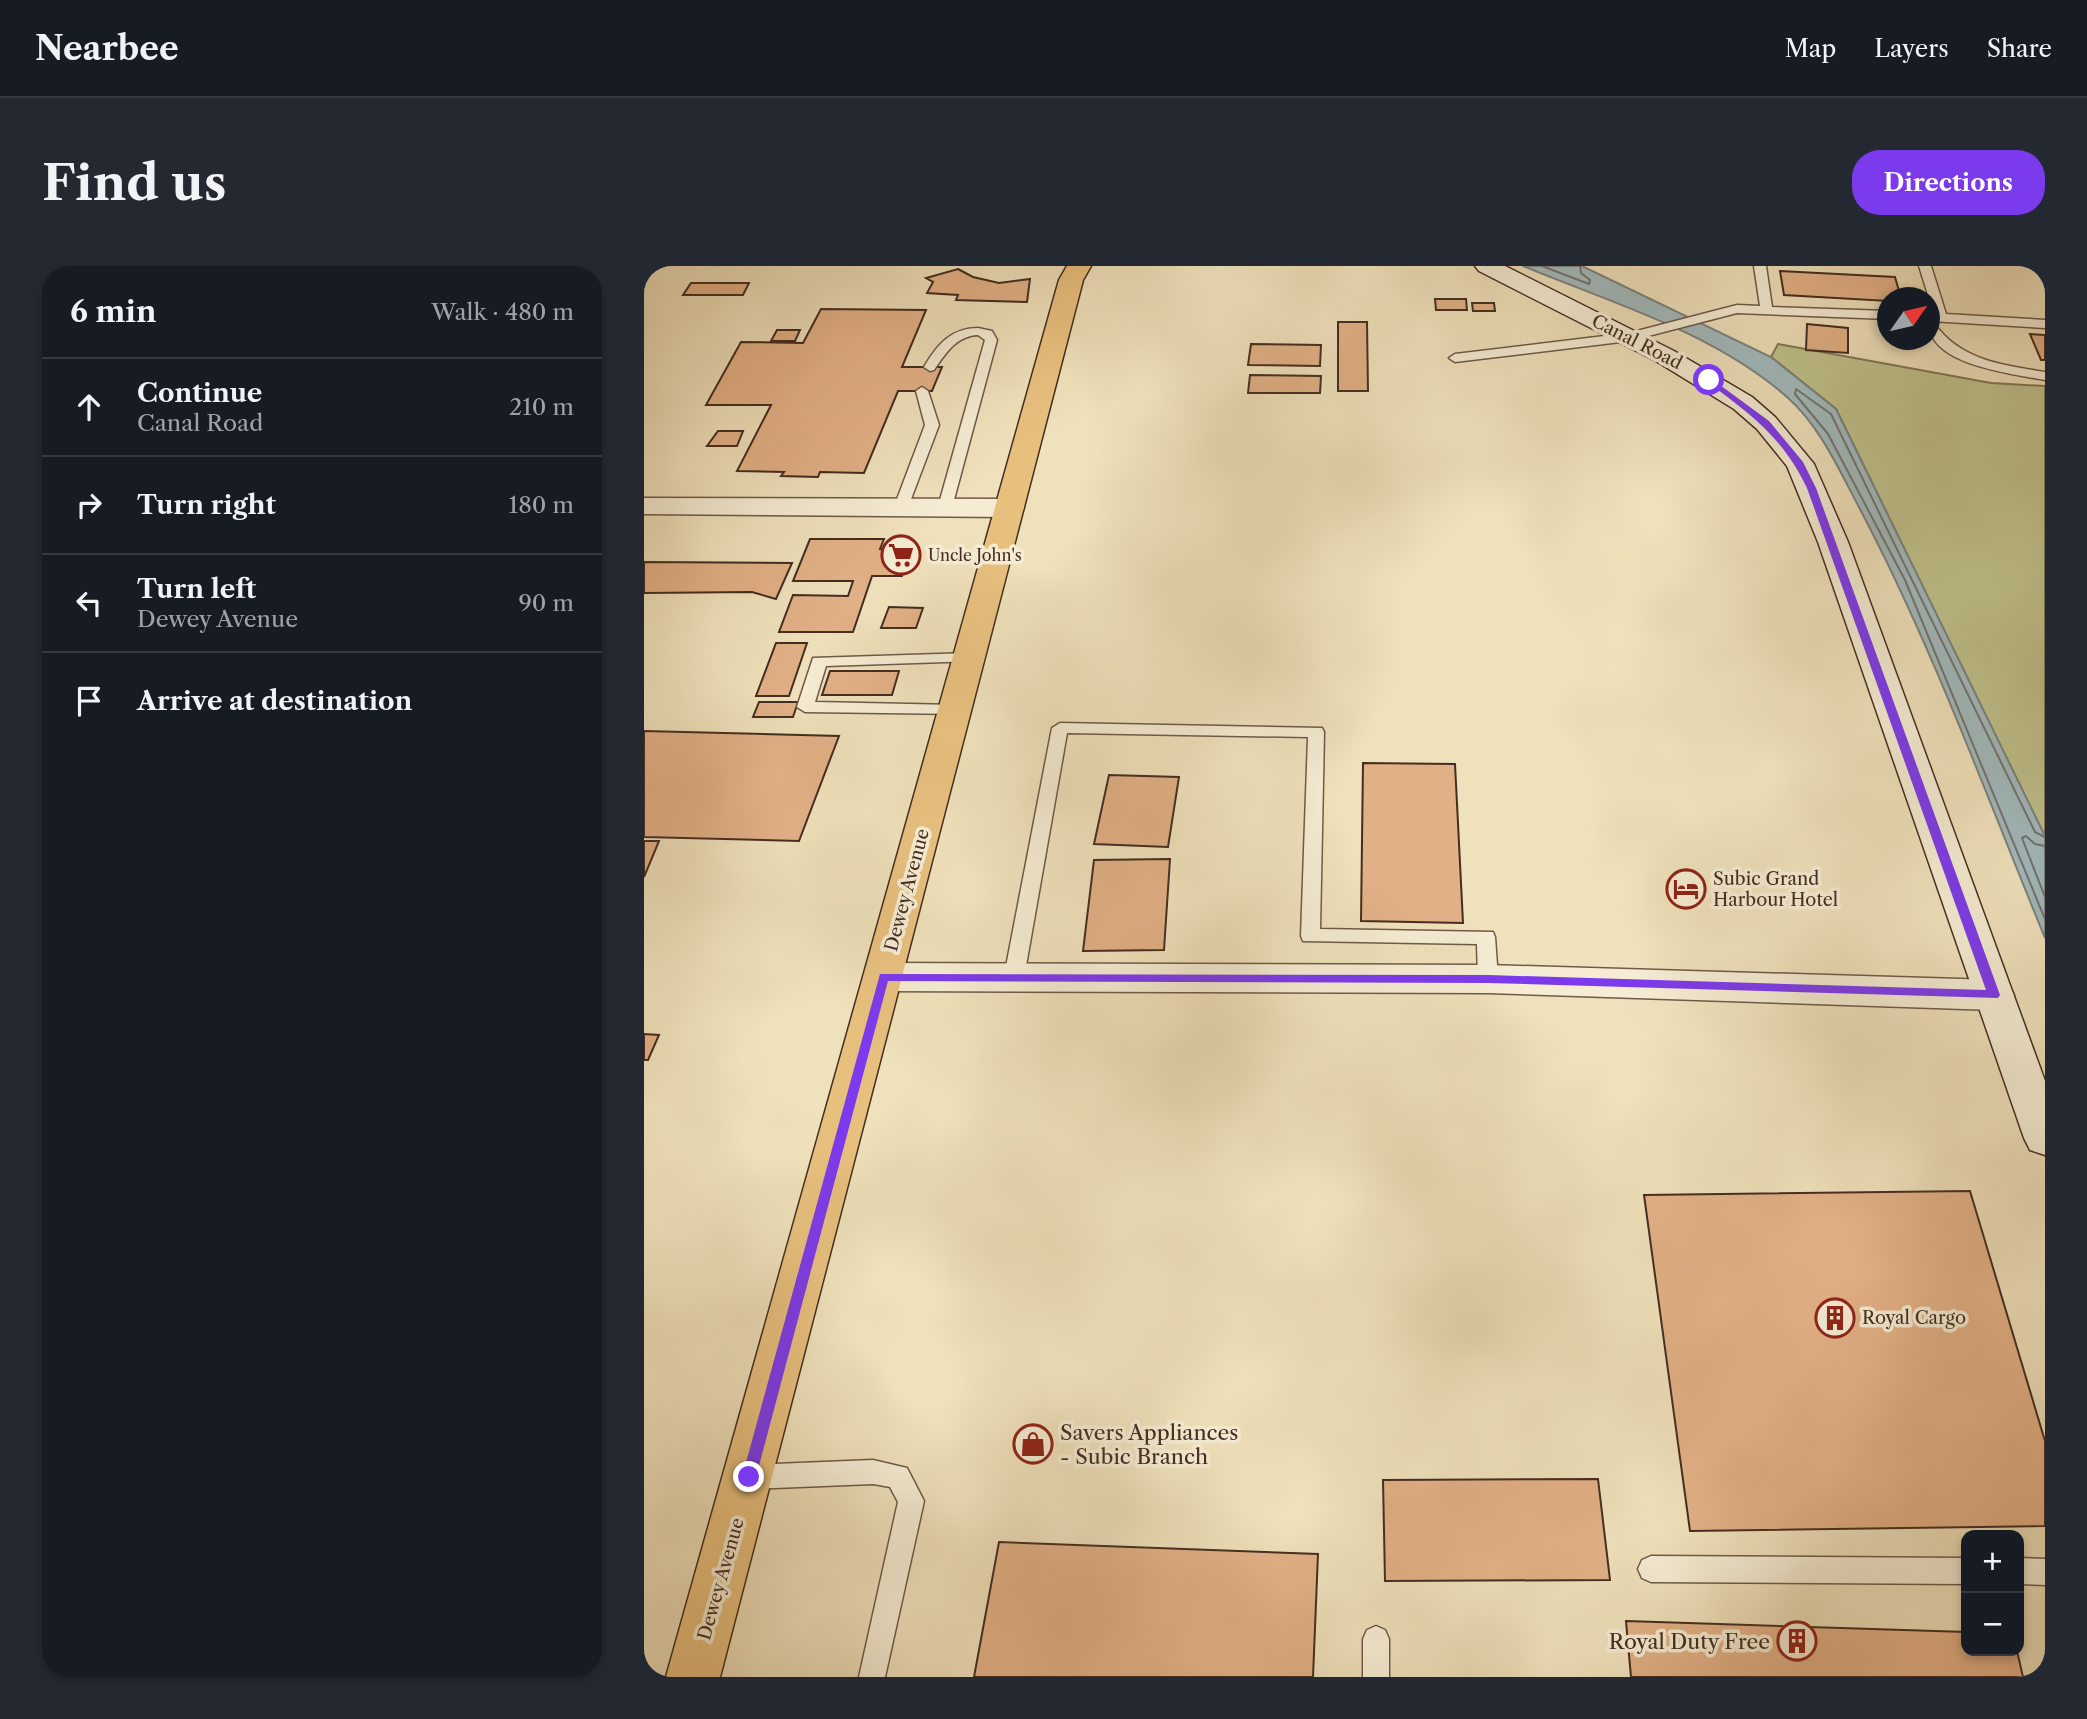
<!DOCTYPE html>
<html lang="en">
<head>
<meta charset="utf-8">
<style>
	body { margin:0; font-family:"Libre Caslon Text",serif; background:#242831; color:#f1f3f6 }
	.controls { position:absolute; right:21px; bottom:21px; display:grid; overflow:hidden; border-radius:14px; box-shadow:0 4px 10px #0003 }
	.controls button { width:63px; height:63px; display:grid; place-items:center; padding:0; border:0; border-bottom:2px solid #363941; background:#171b24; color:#f1f3f6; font:35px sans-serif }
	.compass { position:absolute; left:1233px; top:21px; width:63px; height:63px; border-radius:50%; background:#171b24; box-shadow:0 4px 10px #0003; rotate:56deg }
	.stop { position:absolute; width:21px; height:21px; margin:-16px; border:5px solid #7c3aed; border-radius:50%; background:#fff }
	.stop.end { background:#7c3aed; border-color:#fff; box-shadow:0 2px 7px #0008 }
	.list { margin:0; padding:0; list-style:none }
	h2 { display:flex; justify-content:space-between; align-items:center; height:91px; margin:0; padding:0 28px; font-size:30px }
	h2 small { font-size:23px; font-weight:400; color:#9ea1a6 }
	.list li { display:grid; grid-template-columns:46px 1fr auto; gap:21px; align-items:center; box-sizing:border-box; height:98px; padding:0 28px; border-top:2px solid #363941 }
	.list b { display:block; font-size:26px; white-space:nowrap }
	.list p { margin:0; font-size:23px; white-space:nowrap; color:#9ea1a6 }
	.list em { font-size:23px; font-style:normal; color:#9ea1a6 }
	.icon { flex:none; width:38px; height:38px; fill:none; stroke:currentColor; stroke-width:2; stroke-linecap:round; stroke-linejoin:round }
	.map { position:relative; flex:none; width:1401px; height:1411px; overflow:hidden; border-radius:28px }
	header { display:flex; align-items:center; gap:42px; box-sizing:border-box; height:98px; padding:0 35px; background:#171b24; border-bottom:2px solid #363941 }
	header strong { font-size:33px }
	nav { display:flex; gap:38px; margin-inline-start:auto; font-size:24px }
	.intro { display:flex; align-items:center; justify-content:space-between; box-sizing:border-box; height:168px; padding:0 42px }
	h1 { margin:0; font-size:49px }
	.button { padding:18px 32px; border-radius:28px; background:#7c3aed; color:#fff; font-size:24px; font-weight:700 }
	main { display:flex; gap:42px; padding:0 42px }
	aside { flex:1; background:#171b24; border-radius:28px; box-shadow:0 4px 10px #0003 }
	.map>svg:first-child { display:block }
	.green { fill:#bfc18c; stroke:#827756; stroke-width:2 }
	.water { fill:#a1babd; stroke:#7c827f; stroke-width:2 }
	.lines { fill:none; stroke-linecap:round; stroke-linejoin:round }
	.shore { stroke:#72746f; stroke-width:2 }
	.building { fill:#e2b086; stroke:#442d21; stroke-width:2 }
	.lane-casing { stroke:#6f5a48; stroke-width:3 }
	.street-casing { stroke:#6f5a48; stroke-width:3 }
	.secondary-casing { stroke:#442d21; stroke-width:3 }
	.primary-casing { stroke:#442d21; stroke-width:3 }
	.lane { fill:#f5ecd3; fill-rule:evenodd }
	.street { fill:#f5ecd3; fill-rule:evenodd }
	.secondary { fill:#f5ecd3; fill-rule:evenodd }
	.primary { fill:#e8c07e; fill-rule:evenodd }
	.route { fill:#7c3aed }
	.labels { text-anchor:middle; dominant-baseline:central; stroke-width:7; stroke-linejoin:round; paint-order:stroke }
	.far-poi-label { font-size:16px; fill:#442d21; stroke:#f5ecd3; text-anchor:start }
	.street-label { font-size:18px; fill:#442d21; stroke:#f5ecd3 }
	.poi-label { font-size:18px; fill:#442d21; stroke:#f5ecd3; text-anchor:start }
	.near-poi-label { font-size:21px; fill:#442d21; stroke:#f5ecd3; text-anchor:start }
</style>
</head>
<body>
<header>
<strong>Nearbee</strong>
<nav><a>Map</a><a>Layers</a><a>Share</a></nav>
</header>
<div class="intro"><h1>Find us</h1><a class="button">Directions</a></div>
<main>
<aside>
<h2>6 min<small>Walk · 480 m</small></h2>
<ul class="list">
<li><svg class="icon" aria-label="ahead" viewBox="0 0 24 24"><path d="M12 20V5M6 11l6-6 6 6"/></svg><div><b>Continue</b><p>Canal Road</p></div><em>210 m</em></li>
<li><svg class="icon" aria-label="right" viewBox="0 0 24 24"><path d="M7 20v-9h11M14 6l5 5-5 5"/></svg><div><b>Turn right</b></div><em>180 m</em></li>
<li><svg class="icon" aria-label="left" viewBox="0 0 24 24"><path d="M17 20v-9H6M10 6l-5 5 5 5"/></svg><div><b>Turn left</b><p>Dewey Avenue</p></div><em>90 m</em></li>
<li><svg class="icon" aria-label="arrive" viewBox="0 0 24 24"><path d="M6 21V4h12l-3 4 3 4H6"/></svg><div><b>Arrive at destination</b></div></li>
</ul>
</aside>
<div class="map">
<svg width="1401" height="1411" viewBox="0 0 1401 1411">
	<rect width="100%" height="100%" fill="#efe1bb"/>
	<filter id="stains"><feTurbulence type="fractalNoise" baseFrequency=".00286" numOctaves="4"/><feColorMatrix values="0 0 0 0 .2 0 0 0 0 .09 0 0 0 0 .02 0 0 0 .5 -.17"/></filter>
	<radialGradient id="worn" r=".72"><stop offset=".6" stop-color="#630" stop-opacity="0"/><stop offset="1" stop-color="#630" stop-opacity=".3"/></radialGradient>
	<!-- green -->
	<polygon class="green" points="1134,78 1347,117 1401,120 1401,571 1192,143 1127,91"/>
	<!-- water -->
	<path class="water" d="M879,0H938L1127,91L1192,143L1401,570V672C1342,529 1289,382 1217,245C1196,206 1177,161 1143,131C1069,66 968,37 879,0Z"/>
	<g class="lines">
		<!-- shore -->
		<g class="shore">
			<polyline points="898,0 945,18 946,14 937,7 936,0"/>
			<polyline points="1401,571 1391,566 1187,148 1152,123 1151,128 1184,168 1261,314 1401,653"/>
			<polyline points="1401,580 1391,578 1382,570 1378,572 1401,631"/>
		</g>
	</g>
	<!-- building -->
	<g class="building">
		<polygon points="314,3 329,11 355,17 386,13 383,36 312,34 314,29 283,27 289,16 282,12"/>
		<polygon points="1136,5 1251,11 1257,32 1244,32 1244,35 1140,29"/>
		<polygon points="47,17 105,17 99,29 39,29"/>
		<polygon points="791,33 822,33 823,44 792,44"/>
		<polygon points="828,37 850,37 851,45 829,45"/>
		<polygon points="177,43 282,44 258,101 298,101 288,125 254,125 220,207 176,206 174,211 137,210 140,206 93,205 127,139 62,139 97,76 159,77"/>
		<polygon points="694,56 723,56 724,125 694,125"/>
		<polygon points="1163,58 1204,62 1204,87 1162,84"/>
		<polygon points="133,64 156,64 151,75 127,75"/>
		<polygon points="1386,68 1401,69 1401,94 1397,94"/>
		<polygon points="607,78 677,79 676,100 604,99"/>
		<polygon points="606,109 677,110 676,127 604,127"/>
		<polygon points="74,165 99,165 93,180 63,180"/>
		<polygon points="166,273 240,273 236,283 266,284 258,310 228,310 209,366 135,366 149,329 204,330 209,315 149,315"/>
		<polygon points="0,296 148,297 132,333 108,326 0,327"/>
		<polygon points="245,341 279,342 272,362 237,362"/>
		<polygon points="132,377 163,377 145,430 112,430"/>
		<polygon points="186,405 255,405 248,429 178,429"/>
		<polygon points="115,436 154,436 149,451 109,451"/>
		<polygon points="0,465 195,470 155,575 0,571"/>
		<polygon points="719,497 811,498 819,657 717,655"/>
		<polygon points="465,509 535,511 524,581 450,578"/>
		<polygon points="0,575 15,575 0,611"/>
		<polygon points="526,593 520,684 439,685 450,594"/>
		<polygon points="0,768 15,769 4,794 0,794"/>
		<polygon points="1326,925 1401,1175 1401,1260 1046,1265 1000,929"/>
		<polygon points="954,1213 966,1314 741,1315 739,1214"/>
		<polygon points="355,1276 674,1288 669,1411 330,1411"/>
		<polygon points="982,1355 1322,1366 1322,1385 1373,1385 1379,1411 987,1411"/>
	</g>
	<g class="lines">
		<!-- lane casing -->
		<g class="lane-casing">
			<g id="lane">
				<polygon points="1110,0 1122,0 1128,41 1244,45 1244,53 1093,47 985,75 811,96 805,92 811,88 985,67 1093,39 1116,40"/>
				<polygon points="1275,0 1287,0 1302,48 1401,54 1401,62 1286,55 1286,47 1290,48"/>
				<path d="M1286,56L1290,57C1317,95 1359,99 1401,106V114C1370,108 1282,99 1286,56Z"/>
				<path d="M334,62L348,65L353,74L308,241L301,245L294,241L341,74L334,69C312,70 302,87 290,104L286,105L280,101C293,79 307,62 334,62Z"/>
				<polygon points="278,121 284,125 295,159 264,241 257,245 250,241 281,159 272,125"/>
				<polygon points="326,387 332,389 334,392 332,395 182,400 171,436 312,439 320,444 318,448 161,446 153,441 169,392"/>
				<polygon points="416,457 678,462 680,466 676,663 849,666 851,671 854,713 851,718 844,720 837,718 834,713 833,678 659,675 657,670 664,471 423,467 380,711 377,716 370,718 363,716 360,711 408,462"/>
				<polygon points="229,1194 263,1202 280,1235 241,1411 215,1411 254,1236 246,1221 229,1218 105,1223 96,1219 93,1211 96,1203 105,1199"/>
				<polygon points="1007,1290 1322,1292 1322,1318 1007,1316 998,1312 994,1303 998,1294"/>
				<polygon points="1375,1292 1401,1293 1401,1319 1375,1318"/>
				<polygon points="732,1360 741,1364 745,1373 745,1411 719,1411 719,1373 723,1364"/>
			</g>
		</g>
		<!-- street casing -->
		<g class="street-casing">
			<g id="street">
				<polygon points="0,232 366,233 376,236 380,242 376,248 366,251 0,248"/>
				<polygon points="240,697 844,699 1350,714 1364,719 1370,729 1364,739 1350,744 844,727 240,725 226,721 221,711 226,701"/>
			</g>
		</g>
		<!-- secondary casing -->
		<g class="secondary-casing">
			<polygon id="secondary" points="831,0 861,0 1030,85 1108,131 1131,151 1170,198 1204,276 1401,815 1401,889 1386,884 1380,872 1174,276 1143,200 1113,163 1090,143 1012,95 835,5"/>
		</g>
		<!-- primary casing -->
		<g class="primary-casing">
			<polygon id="primary" points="423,0 447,0 439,14 76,1411 22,1411 415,14"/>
		</g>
		<!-- lane -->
		<use href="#lane" class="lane"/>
		<!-- street -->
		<use href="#street" class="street"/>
		<!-- secondary -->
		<use href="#secondary" class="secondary"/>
		<!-- primary -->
		<use href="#primary" class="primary"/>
	</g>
	<!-- route -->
	<path class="route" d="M1065,111L1125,155L1159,196L1172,222L1356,729L1354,732L844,717L244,715L112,1211L110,1216H100L98,1211L236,708L844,709L1342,724L1163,222C1139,171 1106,148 1062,115Z"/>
	<!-- icons -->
	<defs>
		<g id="supermarket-ring" transform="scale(2.0125)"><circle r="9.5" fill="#f5ecd3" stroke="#8f2418" stroke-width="1.5"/><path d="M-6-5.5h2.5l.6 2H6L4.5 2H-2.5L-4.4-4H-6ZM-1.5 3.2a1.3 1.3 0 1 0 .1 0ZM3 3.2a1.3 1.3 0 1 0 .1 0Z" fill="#8f2418"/></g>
		<g id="hotel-ring" transform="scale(2.0125)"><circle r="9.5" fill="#f5ecd3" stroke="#8f2418" stroke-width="1.5"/><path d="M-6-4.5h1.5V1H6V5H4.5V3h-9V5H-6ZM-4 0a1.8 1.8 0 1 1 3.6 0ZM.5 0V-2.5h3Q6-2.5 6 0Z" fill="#8f2418"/></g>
		<g id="building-ring" transform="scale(2.0125)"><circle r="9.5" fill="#f5ecd3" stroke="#8f2418" stroke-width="1.5"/><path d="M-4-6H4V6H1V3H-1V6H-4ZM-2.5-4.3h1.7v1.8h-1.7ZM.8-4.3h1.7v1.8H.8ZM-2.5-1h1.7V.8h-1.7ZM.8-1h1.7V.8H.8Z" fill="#8f2418"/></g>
		<g id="shop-ring" transform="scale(2.0125)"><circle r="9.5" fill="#f5ecd3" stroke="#8f2418" stroke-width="1.5"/><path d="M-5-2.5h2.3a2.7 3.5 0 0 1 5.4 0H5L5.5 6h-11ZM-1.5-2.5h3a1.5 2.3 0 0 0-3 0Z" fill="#8f2418"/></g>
	</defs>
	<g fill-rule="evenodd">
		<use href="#supermarket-ring" x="257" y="289"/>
		<use href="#hotel-ring" x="1042" y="623"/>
		<use href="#building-ring" x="1191" y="1052"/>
		<use href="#shop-ring" x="389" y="1178"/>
		<use href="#building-ring" x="1153" y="1375"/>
	</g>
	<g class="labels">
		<!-- far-poi labels -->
		<g class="far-poi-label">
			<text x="284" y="289">Uncle John's</text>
		</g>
		<!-- street labels -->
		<g class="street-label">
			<text transform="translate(993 76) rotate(27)">Canal Road</text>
			<text transform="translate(263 624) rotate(-75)">Dewey Avenue</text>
			<text transform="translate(77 1313) rotate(-74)">Dewey Avenue</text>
		</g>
		<!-- poi labels -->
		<g class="poi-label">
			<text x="1069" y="613">Subic Grand<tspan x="1069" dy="21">Harbour Hotel</tspan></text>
			<text x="1218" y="1052">Royal Cargo</text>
		</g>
		<!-- near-poi labels -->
		<g class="near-poi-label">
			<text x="416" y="1166">Savers Appliances<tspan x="416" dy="24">- Subic Branch</tspan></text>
			<text x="1126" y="1375" text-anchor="end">Royal Duty Free</text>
		</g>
	</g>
	<rect width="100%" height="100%" filter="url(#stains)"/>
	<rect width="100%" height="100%" fill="url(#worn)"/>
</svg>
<div class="controls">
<button>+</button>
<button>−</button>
</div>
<svg class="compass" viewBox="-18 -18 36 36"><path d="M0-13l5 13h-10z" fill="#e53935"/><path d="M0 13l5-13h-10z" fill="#9ea1a6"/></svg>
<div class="stop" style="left:1065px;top:114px"></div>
<div class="stop end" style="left:105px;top:1211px"></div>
</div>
</main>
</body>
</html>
